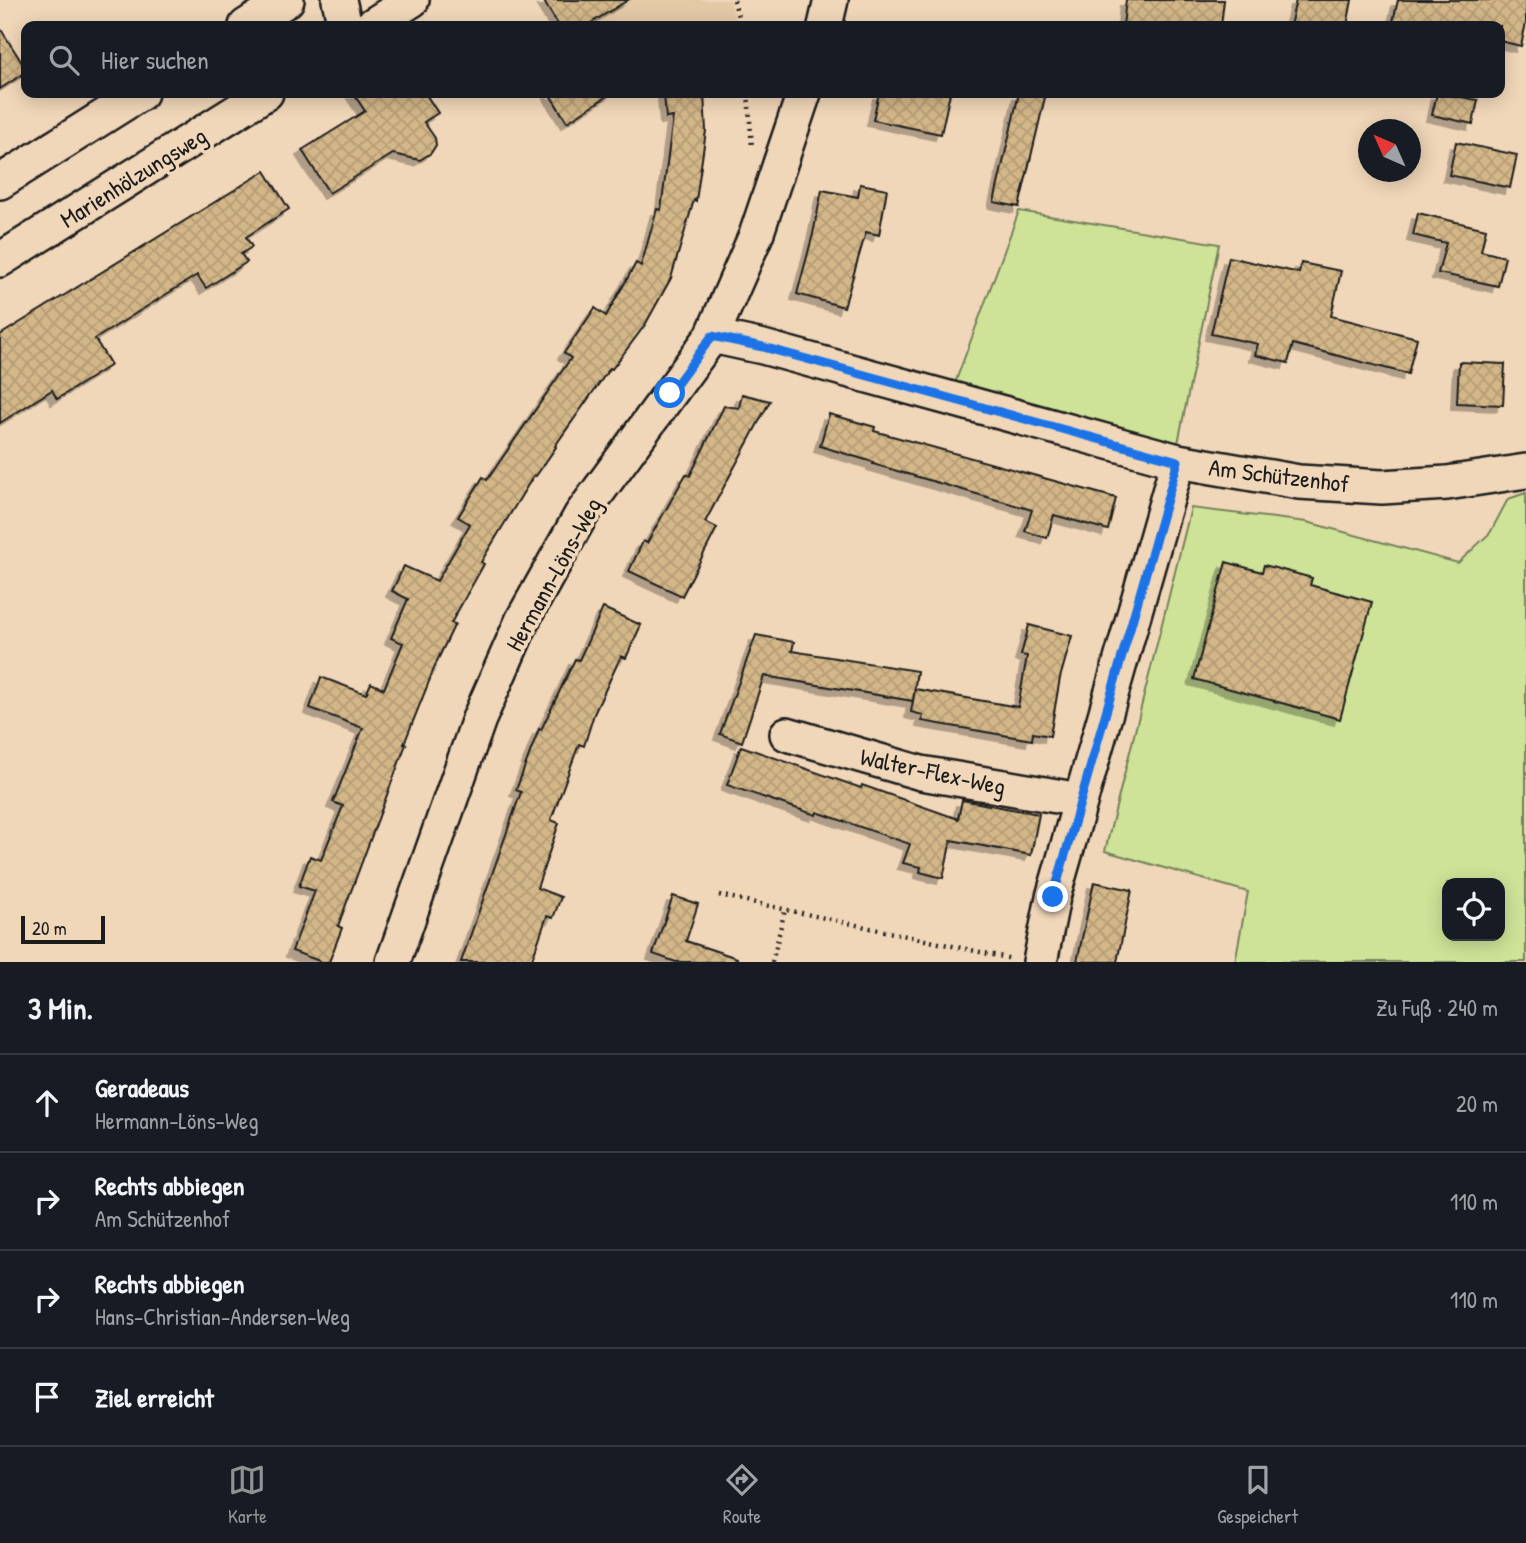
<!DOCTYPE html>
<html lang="de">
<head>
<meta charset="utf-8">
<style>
	body { margin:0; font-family:"Patrick Hand",sans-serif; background:#242831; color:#f1f3f6 }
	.controls { position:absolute; right:21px; bottom:21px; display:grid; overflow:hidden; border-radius:14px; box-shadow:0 4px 18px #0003 }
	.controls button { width:63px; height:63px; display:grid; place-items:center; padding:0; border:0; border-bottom:2px solid #363941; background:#171b24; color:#f1f3f6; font:35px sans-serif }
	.compass { position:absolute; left:1358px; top:119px; width:63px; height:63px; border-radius:50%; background:#171b24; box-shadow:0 4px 18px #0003; rotate:315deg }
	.scale { position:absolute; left:21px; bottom:18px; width:84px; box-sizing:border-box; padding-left:7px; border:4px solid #1c1c1c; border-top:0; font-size:19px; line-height:24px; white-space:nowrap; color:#1c1c1c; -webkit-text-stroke:5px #f1d7b9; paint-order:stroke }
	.stop { position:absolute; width:21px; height:21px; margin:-16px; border:5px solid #1a73e8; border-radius:50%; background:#fff }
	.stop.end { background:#1a73e8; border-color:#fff; box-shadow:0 2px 7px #0008 }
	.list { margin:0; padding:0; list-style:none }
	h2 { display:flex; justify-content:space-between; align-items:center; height:91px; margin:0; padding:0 28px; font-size:30px }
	h2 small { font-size:23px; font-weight:400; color:#9ea1a6 }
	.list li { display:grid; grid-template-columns:46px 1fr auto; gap:21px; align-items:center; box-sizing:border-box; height:98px; padding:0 28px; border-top:2px solid #363941 }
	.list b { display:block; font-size:26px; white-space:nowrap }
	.list p { margin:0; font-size:23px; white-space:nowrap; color:#9ea1a6 }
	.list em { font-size:23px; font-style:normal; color:#9ea1a6 }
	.icon { flex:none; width:38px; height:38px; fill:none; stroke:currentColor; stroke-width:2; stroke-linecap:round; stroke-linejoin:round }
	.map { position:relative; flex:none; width:1526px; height:962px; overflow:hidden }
	.search { position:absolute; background:#171b24; box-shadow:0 4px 18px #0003; left:21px; right:21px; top:21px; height:77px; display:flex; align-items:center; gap:18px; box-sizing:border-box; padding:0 24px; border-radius:14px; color:#9ea1a6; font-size:26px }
	.sheet { height:483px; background:#171b24 }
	nav { display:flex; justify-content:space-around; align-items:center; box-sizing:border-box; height:98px; border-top:2px solid #363941; background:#171b24; font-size:19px; color:#9ea1a6 }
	nav a { display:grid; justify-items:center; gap:4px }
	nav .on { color:#919294 }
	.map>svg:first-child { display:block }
	.built { fill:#e4c9a7 }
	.park { fill:#cee398; stroke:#75805a; stroke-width:2; fill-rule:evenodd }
	.building { fill:url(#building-cross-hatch); stroke:#1c1c1c; stroke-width:2; filter:url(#shadow) }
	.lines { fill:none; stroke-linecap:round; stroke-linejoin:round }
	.street-casing { stroke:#1c1c1c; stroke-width:38 }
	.path { stroke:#1c1c1c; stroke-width:4.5; stroke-dasharray:2 5; stroke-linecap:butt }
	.street { stroke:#f1d7b9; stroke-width:33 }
	.route { stroke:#1a73e8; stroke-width:9 }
	.labels { text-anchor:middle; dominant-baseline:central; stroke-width:7; stroke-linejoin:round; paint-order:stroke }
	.street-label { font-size:24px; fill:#1c1c1c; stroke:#f1d7b9 }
</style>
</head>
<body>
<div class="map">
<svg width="1526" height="962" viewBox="0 0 1526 962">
	<defs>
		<pattern id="building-cross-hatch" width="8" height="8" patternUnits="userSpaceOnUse" patternTransform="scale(1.75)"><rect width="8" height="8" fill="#d3b788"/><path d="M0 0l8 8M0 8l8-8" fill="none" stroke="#b59d75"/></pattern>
		<filter id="shadow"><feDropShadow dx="-6" dy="6" stdDeviation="0" flood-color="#0004"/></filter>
	</defs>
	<rect width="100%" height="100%" fill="#f1d7b9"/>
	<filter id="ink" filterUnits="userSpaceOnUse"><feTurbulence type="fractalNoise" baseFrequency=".0143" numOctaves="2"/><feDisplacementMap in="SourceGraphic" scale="14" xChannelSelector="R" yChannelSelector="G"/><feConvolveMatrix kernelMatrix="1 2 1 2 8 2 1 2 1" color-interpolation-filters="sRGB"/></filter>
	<g filter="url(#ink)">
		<!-- built -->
		<polygon class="built" points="628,0 730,0 735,19 723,26 586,26"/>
		<!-- park -->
		<g class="park">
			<polygon points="1019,211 1219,244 1178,443 955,383"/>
			<path d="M1526,493V962H1235L1248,892L1105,851L1191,508L1307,522L1458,563L1490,533L1508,499ZM1447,883H1500V936H1447Z"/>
		</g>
		<!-- building -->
		<g class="building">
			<polygon points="543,0 628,0 586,26 559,26"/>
			<polygon points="1126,0 1224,0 1221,26 1123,26"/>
			<polygon points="1296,0 1352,0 1347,26 1290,26"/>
			<polygon points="1398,0 1526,0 1526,23 1521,46 1500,41 1500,26 1392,26"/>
			<polygon points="0,28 26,69 26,72 0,89"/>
			<polygon points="353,93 425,93 438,113 424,122 435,138 436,145 431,153 420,160 393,154 329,193 302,150 365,111"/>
			<polygon points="549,93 612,93 567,122"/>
			<polygon points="664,93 704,93 706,131 696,201 694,200 671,278 645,325 612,369 610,368 555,446 556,447 536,476 534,475 481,562 484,564 451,623 455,624 438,659 404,744 406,744 338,926 342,928 329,962 322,962 292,951 315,891 299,886 310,856 321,860 343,806 333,802 363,728 310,708 321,677 366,694 371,683 384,689 403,643 391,638 408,599 392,591 404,566 437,581 470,524 458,517 483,477 487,480 571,358 564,353 595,308 606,316 636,263 641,266 657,209 661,210 673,117 666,118"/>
			<polygon points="879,93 950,93 941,134 873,120"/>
			<polygon points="1019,93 1046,93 1019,207 994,202"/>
			<polygon points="1437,93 1478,100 1473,124 1432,115"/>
			<polygon points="1456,142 1517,155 1510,188 1449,175"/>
			<polygon points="265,171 289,209 246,237 252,247 241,254 247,262 206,288 197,275 95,339 111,365 57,399 52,390 0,423 0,335"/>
			<polygon points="860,184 887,189 879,235 866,232 844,307 797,294 813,234 822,190 858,197"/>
			<polygon points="1418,213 1486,229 1481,251 1505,257 1498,286 1438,273 1446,243 1413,235"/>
			<polygon points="1229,257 1299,273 1301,263 1341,271 1331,316 1417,338 1408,374 1293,344 1288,363 1255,355 1258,344 1211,334"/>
			<polygon points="1459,362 1505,364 1503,405 1457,403"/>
			<polygon points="742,394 770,401 705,522 717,528 682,596 629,571 643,541 647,543 686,474 690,476 724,406 739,408"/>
			<polygon points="829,414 875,427 874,431 1116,498 1108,530 1054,515 1047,538 1025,531 1032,510 873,464 873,462 820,446"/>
			<polygon points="1226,562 1262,572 1264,565 1312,578 1310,585 1372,602 1340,719 1194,679"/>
			<polygon points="603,608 641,625 626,658 621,656 594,714 584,746 579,744 551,820 559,823 537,888 561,897 553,918 547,916 531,962 461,962 521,792 516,790 539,729 541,730 575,659 579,660"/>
			<polygon points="1029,625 1072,636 1060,678 1050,736 1033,733 1032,740 922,721 923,715 911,712 915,689 1018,707 1027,656 1021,655"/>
			<polygon points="756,635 794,642 792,651 917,671 913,701 764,676 742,742 720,734"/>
			<polygon points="741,746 861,788 862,785 958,819 962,800 1039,814 1031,855 951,840 943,878 920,872 921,867 903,863 910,844 817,812 816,815 727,785"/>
			<polygon points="1094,882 1132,890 1117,962 1077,962"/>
			<polygon points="673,896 698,904 686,941 737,958 736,962 676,962 653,954"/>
		</g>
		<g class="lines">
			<!-- street casing -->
			<g class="street-casing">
				<g id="street">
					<polyline points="339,0 345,26"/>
					<polyline points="246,26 287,0"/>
					<polyline points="371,26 412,0"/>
					<polyline points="825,26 831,0"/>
					<polyline points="0,182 141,93"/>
					<polyline points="0,260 266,93"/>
					<polyline points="712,336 763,347 1178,461 1299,482 1382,487 1447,483 1526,471"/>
					<polyline points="787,734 921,773 1080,800"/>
					<polyline points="393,962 479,719 523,619 581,515 712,336 756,235 804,93"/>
					<polyline points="1040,962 1053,897 1178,461"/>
				</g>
			</g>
			<!-- path -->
			<g class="path">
				<polyline points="734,0 740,26"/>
				<polyline points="748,93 752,148"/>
				<polyline points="719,895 1012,959"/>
				<polyline points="772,962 785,910"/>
			</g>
			<!-- street -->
			<use href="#street" class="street"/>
		</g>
	</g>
	<g class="lines" filter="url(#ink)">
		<!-- route -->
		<polyline class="route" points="670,393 712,336 763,347 1178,461 1053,897"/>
	</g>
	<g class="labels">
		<!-- street labels -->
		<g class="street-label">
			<text transform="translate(133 177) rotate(-32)">Marienhölzungsweg</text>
			<text transform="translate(1279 475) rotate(7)">Am Schützenhof</text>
			<text transform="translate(553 574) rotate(-61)">Hermann-Löns-Weg</text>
			<text transform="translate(933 771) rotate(12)">Walter-Flex-Weg</text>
		</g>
	</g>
</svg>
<div class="controls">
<button><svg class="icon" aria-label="locate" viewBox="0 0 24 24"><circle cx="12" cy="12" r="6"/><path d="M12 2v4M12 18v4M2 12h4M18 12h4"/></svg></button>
</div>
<svg class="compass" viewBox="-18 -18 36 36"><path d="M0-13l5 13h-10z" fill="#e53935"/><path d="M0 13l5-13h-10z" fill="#9ea1a6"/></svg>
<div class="scale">20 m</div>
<div class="stop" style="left:670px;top:393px"></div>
<div class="stop end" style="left:1053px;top:897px"></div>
<div class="search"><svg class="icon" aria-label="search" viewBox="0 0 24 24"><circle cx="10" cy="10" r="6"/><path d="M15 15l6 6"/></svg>Hier suchen</div>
</div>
<section class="sheet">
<h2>3 Min.<small>Zu Fuß · 240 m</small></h2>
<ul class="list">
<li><svg class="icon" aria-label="ahead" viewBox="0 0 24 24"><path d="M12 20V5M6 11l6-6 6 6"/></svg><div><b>Geradeaus</b><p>Hermann-Löns-Weg</p></div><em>20 m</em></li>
<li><svg class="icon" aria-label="right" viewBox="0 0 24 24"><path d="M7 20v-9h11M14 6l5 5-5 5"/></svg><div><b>Rechts abbiegen</b><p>Am Schützenhof</p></div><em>110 m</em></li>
<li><svg class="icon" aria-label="right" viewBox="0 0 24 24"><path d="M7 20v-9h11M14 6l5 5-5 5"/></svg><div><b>Rechts abbiegen</b><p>Hans-Christian-Andersen-Weg</p></div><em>110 m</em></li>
<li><svg class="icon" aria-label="arrive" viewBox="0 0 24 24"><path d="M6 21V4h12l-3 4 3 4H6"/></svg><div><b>Ziel erreicht</b></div></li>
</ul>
</section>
<nav>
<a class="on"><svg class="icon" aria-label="map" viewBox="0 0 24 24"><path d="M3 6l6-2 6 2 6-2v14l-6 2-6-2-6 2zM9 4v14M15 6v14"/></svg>Karte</a>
<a><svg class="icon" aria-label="directions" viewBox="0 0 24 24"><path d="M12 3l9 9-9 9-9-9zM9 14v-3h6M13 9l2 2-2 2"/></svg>Route</a>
<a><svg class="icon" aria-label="saved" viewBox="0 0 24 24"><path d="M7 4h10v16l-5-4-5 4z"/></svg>Gespeichert</a>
</nav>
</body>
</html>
